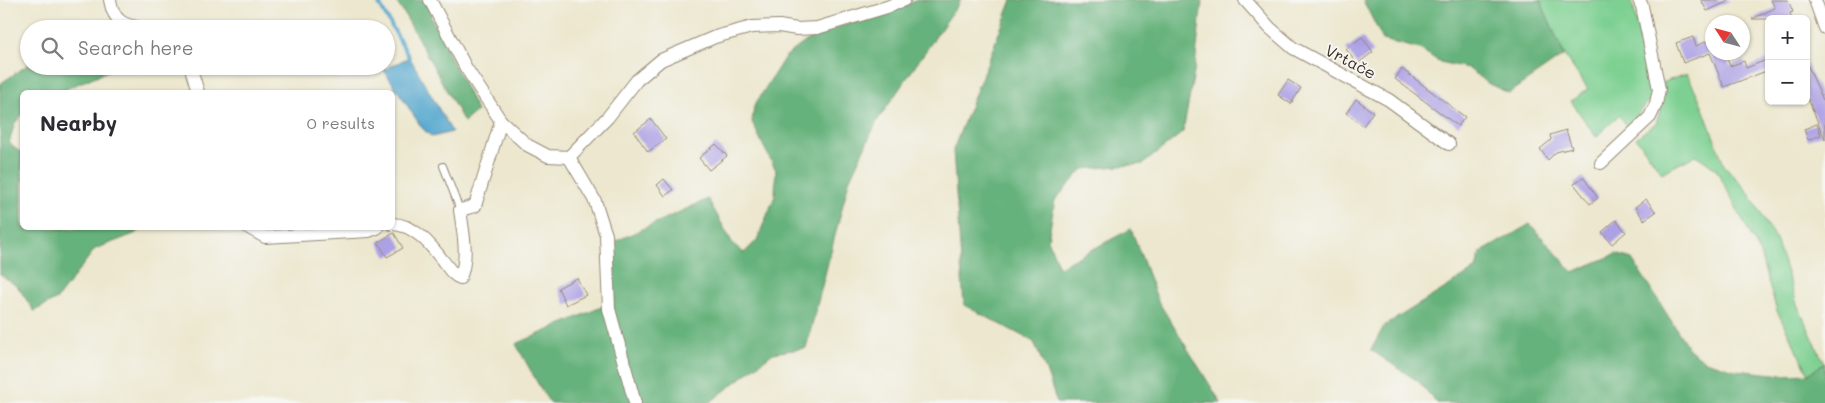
<!DOCTYPE html>
<html lang="en">
<head>
<meta charset="utf-8">
<style>
	body { margin:0; font-family:Mali,sans-serif; background:#f7f7f7; color:#2b2b33 }
	.controls { position:absolute; right:15px; top:15px; display:grid; overflow:hidden; border-radius:8px; box-shadow:0 1px 4px #0004 }
	.controls button { width:45px; height:45px; display:grid; place-items:center; padding:0; border:0; border-bottom:1px solid #e1e1e2; background:#fff; color:#2b2b33; font:25px sans-serif }
	.compass { position:absolute; left:1705px; top:15px; width:45px; height:45px; border-radius:50%; background:#fff; box-shadow:0 1px 4px #0004; rotate:306deg }
	.list { margin:0; padding:0; list-style:none }
	h2 { display:flex; justify-content:space-between; align-items:center; height:65px; margin:0; padding:0 20px; font-size:21px }
	h2 small { font-size:16px; font-weight:400; color:#7c7c81 }
	.icon { flex:none; width:28px; height:28px; fill:none; stroke:currentColor; stroke-width:2; stroke-linecap:round; stroke-linejoin:round }
	.map { position:relative; flex:none; width:1825px; height:403px; overflow:hidden }
	.search { position:absolute; background:#fff; box-shadow:0 1px 4px #0004; left:20px; top:20px; width:375px; height:55px; display:flex; align-items:center; gap:12px; box-sizing:border-box; padding:0 18px; border-radius:28px; color:#7c7c81; font-size:19px }
	.panel { position:absolute; background:#fff; box-shadow:0 1px 4px #0004; left:20px; top:90px; width:375px; height:140px; border-radius:8px }
	.map>svg:first-child { display:block }
	.green { fill:#7ed092; stroke:#5c7d58 }
	.forest { fill:#66b27c; stroke:#506e4d }
	.water { fill:#51a5cd; stroke:#466876 }
	.lines { fill:none; stroke-linecap:round; stroke-linejoin:round }
	.stream { stroke:#51a5cd; stroke-width:4 }
	.building { fill:#ada1e5 }
	.lane-casing { stroke:#948876; stroke-width:8 }
	.street-casing { stroke:#948876; stroke-width:14 }
	.lane { stroke:#fff; stroke-width:6 }
	.street { stroke:#fff; stroke-width:12 }
	.labels { text-anchor:middle; dominant-baseline:central; stroke-width:4; stroke-linejoin:round; paint-order:stroke }
	.street-label { font-size:16px; fill:#3b2a1e; stroke:#f6f6f2 }
</style>
</head>
<body>
<div class="map">
<svg width="1825" height="403" viewBox="0 0 1825 403">
	<rect width="100%" height="100%" fill="#f6f6f2"/>
	<filter id="ink" filterUnits="userSpaceOnUse"><feTurbulence type="fractalNoise" baseFrequency=".02" numOctaves="2"/><feDisplacementMap in="SourceGraphic" scale="10" xChannelSelector="R" yChannelSelector="G"/><feConvolveMatrix kernelMatrix="1 2 1 2 8 2 1 2 1" color-interpolation-filters="sRGB"/></filter>
	<filter id="wash" filterUnits="userSpaceOnUse"><feTurbulence type="fractalNoise" baseFrequency=".0096" numOctaves="4" result="noise"/><feDisplacementMap in="SourceGraphic" scale="20" xChannelSelector="R" yChannelSelector="G"/><feGaussianBlur stdDeviation="1.12" result="paint"/><feColorMatrix in="noise" values="0 0 0 0 0 0 0 0 0 0 0 0 0 0 0 0 0 1.4 0 .05"/><feComposite in="paint" operator="in"/></filter>
	<g filter="url(#wash)">
		<rect width="100%" height="100%" fill="#ece7ce"/>
		<!-- green -->
		<g class="green">
			<polygon points="1540,0 1629,0 1633,6 1652,96 1628,128 1619,115 1596,137 1571,101 1588,89 1564,55"/>
			<polygon points="1687,74 1700,100 1724,165 1749,193 1777,242 1797,304 1824,363 1809,374 1777,311 1759,251 1716,169 1696,155 1662,173 1636,138 1656,123 1660,111 1661,83"/>
		</g>
		<!-- forest -->
		<g class="forest">
			<polygon points="395,0 437,0 430,15 477,111 464,122 405,15"/>
			<polygon points="917,0 961,0 877,121 849,181 806,348 773,353 709,403 550,403 542,391 516,344 613,302 614,242 708,199 733,244 744,253 757,240 775,196 776,170 764,147 752,122 754,106 785,57 817,33 885,14"/>
			<polygon points="1012,0 1202,0 1195,67 1183,132 1143,164 1083,169 1055,200 1048,240 1059,267 1131,229 1158,301 1221,403 1057,403 1047,373 1034,342 964,305 953,150"/>
			<polygon points="1363,0 1540,0 1564,55 1509,93 1489,84 1468,68 1440,62 1420,49 1383,40"/>
			<polygon points="29,64 29,66 119,66 59,92 22,92 22,115 15,123 9,143 20,152 22,152 22,228 144,228 134,234 95,249 57,299 34,311 18,287 0,274 0,84"/>
			<polygon points="1530,224 1573,272 1616,254 1632,259 1689,349 1705,361 1735,370 1784,375 1809,374 1825,362 1825,403 1437,403 1419,382 1371,350 1384,326 1476,269 1480,253"/>
		</g>
		<!-- water -->
		<polygon class="water" points="409,57 413,63 452,132 432,137 422,128 384,70"/>
		<g class="lines">
			<!-- stream -->
			<polyline class="stream" points="377,0 409,57"/>
		</g>
		<g id="blocks">
			<!-- building -->
			<g class="building">
				<polygon points="1701,0 1731,0 1707,11"/>
				<polygon points="1771,0 1788,0 1793,12 1790,13 1792,19 1752,19 1775,8"/>
				<polygon points="1362,37 1373,52 1357,64 1346,49"/>
				<polygon points="1693,37 1696,46 1712,39 1712,52 1724,52 1730,66 1744,61 1746,68 1769,59 1769,70 1724,87 1710,53 1683,63 1676,43"/>
				<polygon points="1806,62 1823,100 1825,99 1825,139 1806,94"/>
				<polygon points="1402,69 1465,117 1458,126 1395,79"/>
				<polygon points="1288,80 1301,88 1291,104 1278,95"/>
				<polygon points="1356,99 1373,112 1363,126 1346,113"/>
				<polygon points="651,119 666,139 648,152 634,132"/>
				<polygon points="1817,124 1821,135 1808,140 1804,129"/>
				<polygon points="1566,130 1572,148 1556,152 1548,160 1540,149 1551,140 1550,135"/>
				<polygon points="716,144 727,156 709,170 699,158"/>
				<polygon points="1583,177 1598,198 1590,204 1574,184"/>
				<polygon points="664,179 673,190 665,196 657,185"/>
				<polygon points="1646,199 1656,212 1644,220 1635,207"/>
				<polygon points="1616,220 1626,232 1612,244 1602,232"/>
				<polygon points="394,233 403,248 387,257 378,242"/>
				<polygon points="577,278 586,295 566,305 558,288"/>
			</g>
		</g>
	</g>
	<g filter="url(#ink)">
		<use href="#blocks" fill-opacity="0" stroke="#948876" stroke-width="1"/>
		<g class="lines">
			<!-- lane casing -->
			<g class="lane-casing">
				<polyline id="lane" points="443,166 460,210"/>
			</g>
			<!-- street casing -->
			<g class="street-casing">
				<g id="street">
					<path d="M110,0C114,24 125,25 146,29"/>
					<polyline points="430,0 466,68 501,121 527,145 548,156 569,157 608,117 637,80 661,60 715,37 752,27 779,26 797,29 817,28 887,7 904,0"/>
					<polyline points="1245,0 1270,28 1293,48 1389,100 1449,144"/>
					<polyline points="1815,0 1825,28"/>
					<polyline points="190,66 198,92"/>
					<polyline points="569,157 595,201 606,235 609,309 635,403"/>
					<polyline points="1601,163 1650,117 1656,104 1659,89 1642,6 1639,0"/>
					<path d="M392,224C414,224 431,245 443,261C449,268 452,275 460,278C469,256 463,232 460,210L475,206L501,121"/>
					<polyline points="249,228 265,237 369,231 377,228"/>
				</g>
			</g>
			<!-- lane -->
			<use href="#lane" class="lane"/>
			<!-- street -->
			<use href="#street" class="street"/>
		</g>
	</g>
	<g class="labels">
		<!-- street labels -->
		<g class="street-label">
			<text transform="translate(1351 61) rotate(28)">Vrtače</text>
		</g>
	</g>
</svg>
<div class="controls">
<button>+</button>
<button>−</button>
</div>
<svg class="compass" viewBox="-18 -18 36 36"><path d="M0-13l5 13h-10z" fill="#e53935"/><path d="M0 13l5-13h-10z" fill="#7c7c81"/></svg>
<div class="search"><svg class="icon" aria-label="search" viewBox="0 0 24 24"><circle cx="10" cy="10" r="6"/><path d="M15 15l6 6"/></svg>Search here</div>
<section class="panel">
<h2>Nearby<small>0 results</small></h2>
<ul class="list">
</ul>
</section>
</div>
</body>
</html>
